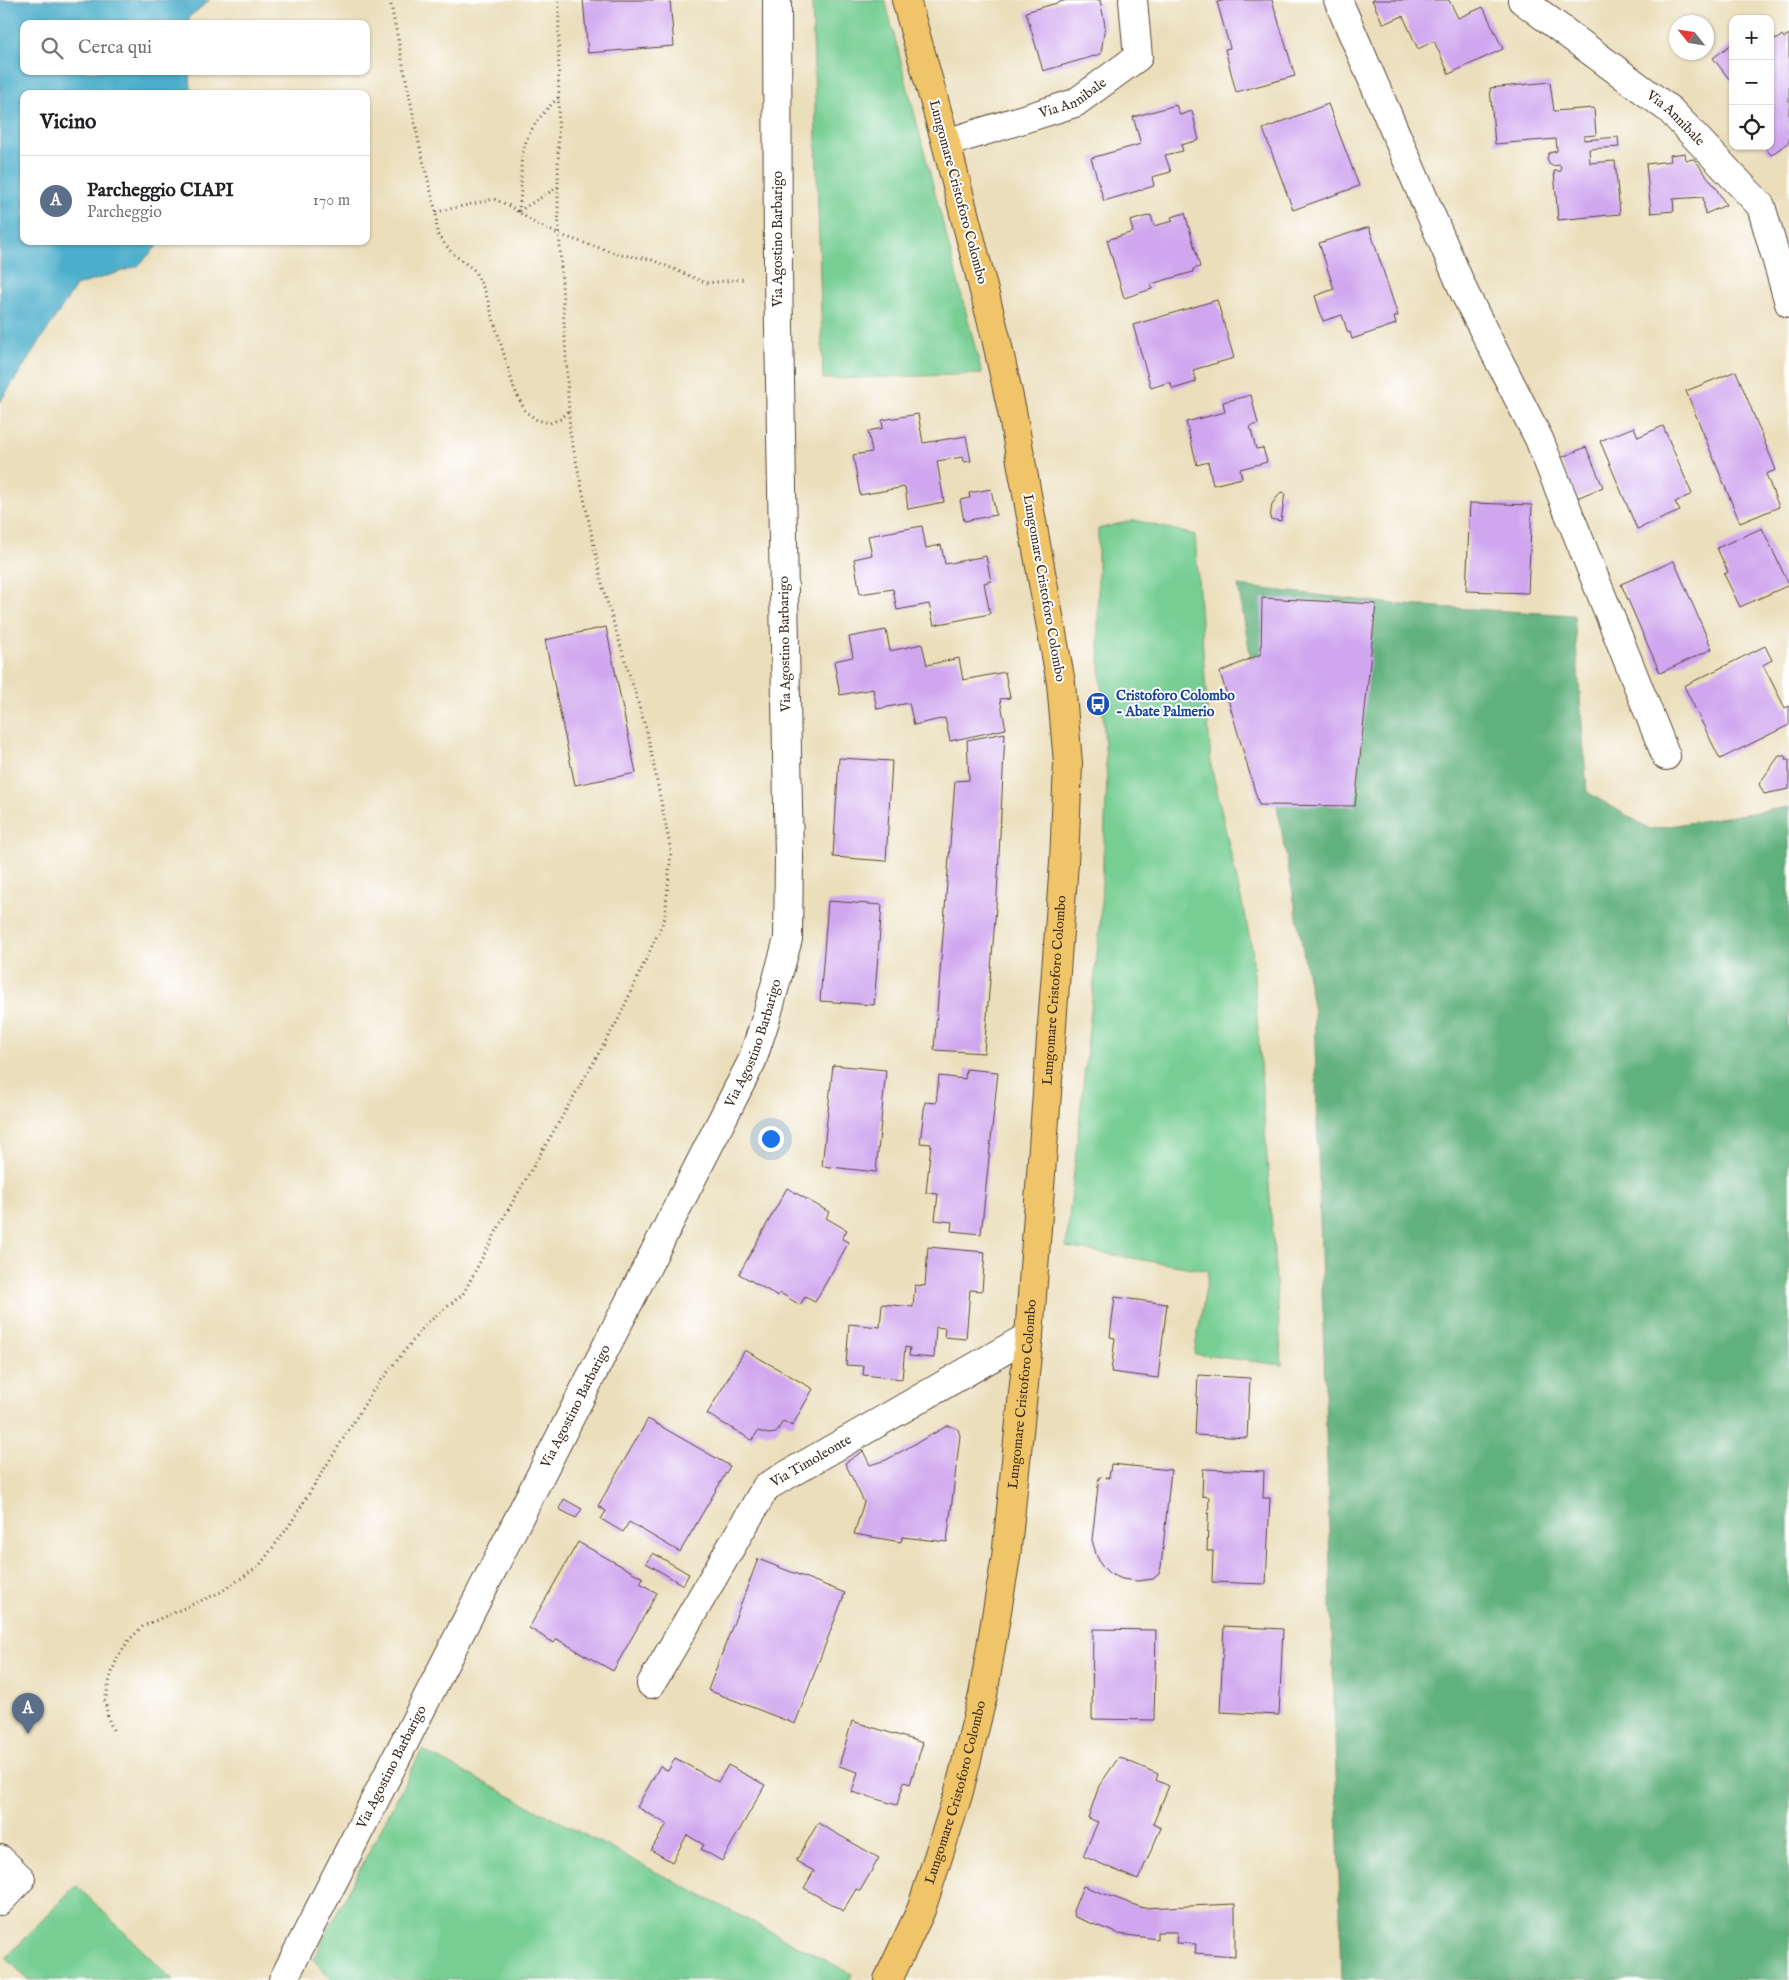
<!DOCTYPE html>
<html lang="it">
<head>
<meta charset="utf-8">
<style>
	body { margin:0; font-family:"IM FELL English",serif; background:#f6f6f6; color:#202124 }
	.controls { position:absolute; right:15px; top:15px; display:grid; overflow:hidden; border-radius:10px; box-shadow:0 1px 4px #0004 }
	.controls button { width:45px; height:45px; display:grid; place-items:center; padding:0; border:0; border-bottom:1px solid #e0e0e0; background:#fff; color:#202124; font:25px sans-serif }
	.compass { position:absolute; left:1669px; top:15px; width:45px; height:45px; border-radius:50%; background:#fff; box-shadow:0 1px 4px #0004; rotate:300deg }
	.you { position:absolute; left:770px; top:1138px; width:18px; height:18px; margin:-12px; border:4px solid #fff; border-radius:50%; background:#1a73e8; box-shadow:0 0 0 8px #1a73e833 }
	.badge { display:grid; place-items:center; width:32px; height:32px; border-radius:50%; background:#d1495b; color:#fff; font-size:16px; font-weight:700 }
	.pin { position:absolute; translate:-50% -41px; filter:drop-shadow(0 1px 2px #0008) }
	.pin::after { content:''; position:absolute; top:26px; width:18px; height:15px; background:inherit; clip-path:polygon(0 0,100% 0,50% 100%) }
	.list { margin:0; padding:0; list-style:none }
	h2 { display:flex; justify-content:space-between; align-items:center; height:65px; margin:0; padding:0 20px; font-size:21px }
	h2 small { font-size:16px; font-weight:400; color:#757577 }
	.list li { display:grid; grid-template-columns:32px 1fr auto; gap:15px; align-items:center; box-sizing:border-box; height:90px; padding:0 20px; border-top:1px solid #e0e0e0 }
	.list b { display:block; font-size:19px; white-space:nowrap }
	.list p { margin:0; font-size:16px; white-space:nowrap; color:#757577 }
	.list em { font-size:16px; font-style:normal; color:#757577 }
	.icon { flex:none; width:28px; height:28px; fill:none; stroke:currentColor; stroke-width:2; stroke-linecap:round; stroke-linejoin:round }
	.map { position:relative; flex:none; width:1789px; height:1980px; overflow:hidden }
	.search { position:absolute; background:#fff; box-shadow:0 1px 4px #0004; left:20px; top:20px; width:350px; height:55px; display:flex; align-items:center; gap:12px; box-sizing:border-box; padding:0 18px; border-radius:10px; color:#757577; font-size:19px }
	.panel { position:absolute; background:#fff; box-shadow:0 1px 4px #0004; left:20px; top:90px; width:350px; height:155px; border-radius:10px }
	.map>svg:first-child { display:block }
	.green { fill:#76ce93; stroke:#587c58 }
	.forest { fill:#60b17d; stroke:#4e6e4e }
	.water { fill:#4baeca; stroke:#436c74 }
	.building { fill:#d0a7ef }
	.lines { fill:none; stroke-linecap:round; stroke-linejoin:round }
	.minor-casing { stroke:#554536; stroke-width:30 }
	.major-casing { stroke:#554536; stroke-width:30 }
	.path { stroke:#554536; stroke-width:3; stroke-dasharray:1 4; stroke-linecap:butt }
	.minor { stroke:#fff; stroke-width:28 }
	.major { stroke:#f0c469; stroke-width:28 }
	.labels { text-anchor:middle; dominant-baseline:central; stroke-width:4; stroke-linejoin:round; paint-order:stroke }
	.street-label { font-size:14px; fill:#3b2a1e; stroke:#fff }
	.transit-label { font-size:14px; font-weight:bold; fill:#164399; stroke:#fff; text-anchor:start }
</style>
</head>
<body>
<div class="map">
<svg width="1789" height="1980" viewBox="0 0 1789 1980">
	<rect width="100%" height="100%" fill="#fff"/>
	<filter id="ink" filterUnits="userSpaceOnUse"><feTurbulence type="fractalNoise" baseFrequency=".02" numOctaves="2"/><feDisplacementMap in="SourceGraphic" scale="10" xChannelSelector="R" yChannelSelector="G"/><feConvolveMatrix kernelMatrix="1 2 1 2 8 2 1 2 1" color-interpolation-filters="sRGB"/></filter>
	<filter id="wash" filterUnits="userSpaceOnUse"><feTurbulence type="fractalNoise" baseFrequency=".0096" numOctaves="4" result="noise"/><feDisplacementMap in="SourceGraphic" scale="20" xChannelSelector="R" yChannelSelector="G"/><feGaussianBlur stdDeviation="1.12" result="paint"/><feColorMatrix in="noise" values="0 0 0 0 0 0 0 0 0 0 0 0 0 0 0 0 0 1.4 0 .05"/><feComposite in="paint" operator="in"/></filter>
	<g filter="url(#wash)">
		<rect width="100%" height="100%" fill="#ebdebb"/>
		<!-- green -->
		<g class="green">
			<polygon points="812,0 885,0 982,374 823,379"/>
			<polygon points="1134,520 1195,535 1211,765 1252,948 1282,1365 1194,1354 1209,1271 1066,1247 1100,925 1107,781 1098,631 1098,529"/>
			<polygon points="422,1750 852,1974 849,1980 332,1980 313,1959"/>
			<polygon points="76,1885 173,1980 28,1980 6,1958"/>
		</g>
		<!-- forest -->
		<polygon class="forest" points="1238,586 1403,605 1574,615 1587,792 1650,829 1789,807 1789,1980 1342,1980 1314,1012"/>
		<!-- water -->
		<polygon class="water" points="0,0 210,0 189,17 189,24 24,24 24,71 190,71 191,94 24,94 24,241 162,241 138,266 76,286 0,402"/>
		<g id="blocks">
			<!-- building -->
			<g class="building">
				<polygon points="583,0 670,0 674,46 588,53"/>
				<polygon points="1067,0 1100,0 1105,25 1101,54 1043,71 1026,12"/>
				<polygon points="1227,0 1272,0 1295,76 1236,92 1225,49 1230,48 1217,2"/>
				<polygon points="1372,0 1449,0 1458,18 1483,7 1503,49 1449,74 1434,41 1418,49 1403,16 1383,24"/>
				<polygon points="1770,32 1776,40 1782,35 1784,38 1789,34 1789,142 1771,155 1764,146 1770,146"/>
				<polygon points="1733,43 1733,84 1713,58"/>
				<polygon points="1550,82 1554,111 1594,108 1596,135 1584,136 1584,140 1618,137 1619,147 1589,149 1590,163 1615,161 1620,214 1558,220 1554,171 1561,171 1560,165 1552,166 1549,164 1547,158 1549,153 1557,151 1556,139 1495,144 1490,88"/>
				<polygon points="1328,104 1359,186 1293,210 1263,129"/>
				<polygon points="1176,105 1180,115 1192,111 1199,140 1181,145 1183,151 1165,155 1171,172 1152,177 1154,186 1104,201 1091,158 1141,144 1133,117"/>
				<polygon points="1685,153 1686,160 1694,159 1716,188 1726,205 1705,214 1703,197 1673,199 1674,211 1651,213 1646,164 1671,161 1670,155"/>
				<polygon points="1185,213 1200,267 1193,269 1193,272 1151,284 1152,289 1124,298 1107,240 1133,232 1130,221 1151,215 1154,226 1173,221 1171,217"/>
				<polygon points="1369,227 1398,316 1394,317 1396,324 1352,339 1350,332 1348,333 1342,315 1323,321 1315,296 1334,289 1319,243"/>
				<polygon points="1217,300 1234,358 1193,370 1196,382 1173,389 1170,382 1151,388 1133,325"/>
				<polygon points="1736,371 1776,470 1766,474 1779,507 1740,523 1686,391"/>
				<polygon points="1251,395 1258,424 1250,426 1256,449 1263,448 1267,462 1240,469 1242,478 1213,485 1208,462 1197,465 1186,422 1225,412 1223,402"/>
				<polygon points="918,414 923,443 966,436 971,461 964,462 963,457 937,461 944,502 908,509 905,487 860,495 853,455 872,452 868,431 883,428 882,420"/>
				<polygon points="1663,426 1692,494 1675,502 1680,511 1637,529 1600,441 1634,427 1638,437"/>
				<polygon points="1586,447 1603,487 1577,498 1560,458"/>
				<polygon points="991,489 996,515 964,521 960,500 970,498 969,493"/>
				<polygon points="1281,492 1285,493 1281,521 1270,519 1272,504"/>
				<polygon points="1470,503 1532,505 1528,593 1466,591"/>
				<polygon points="922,526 926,548 941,545 945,564 986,556 991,581 984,583 990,614 934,625 929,604 897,610 893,589 860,594 854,559 872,555 868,536"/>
				<polygon points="1762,528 1789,585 1740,607 1724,574 1728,572 1717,548"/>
				<polygon points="1674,561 1712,649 1660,673 1621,584"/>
				<polygon points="1262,598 1376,604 1355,806 1259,805 1220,672 1261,654"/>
				<polygon points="606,627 636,773 575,785 545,640"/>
				<polygon points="886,630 890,651 922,644 927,665 959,658 963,680 1005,672 1010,698 1000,699 1006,729 950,741 945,718 914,725 909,703 877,709 873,689 840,695 834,661 853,657 849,637"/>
				<polygon points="1765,646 1772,660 1763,665 1785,708 1789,706 1789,725 1720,759 1684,686"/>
				<polygon points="1005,733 997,895 984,1053 934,1050 955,781 969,780 967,740"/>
				<polygon points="1779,756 1786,756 1785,760 1789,760 1789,789 1764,794 1759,784"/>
				<polygon points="839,758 892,761 886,861 833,857"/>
				<polygon points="828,901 882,905 874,1005 820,1001"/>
				<polygon points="833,1065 886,1070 876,1172 822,1166"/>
				<polygon points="966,1069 998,1072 981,1234 951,1231 952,1222 935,1220 938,1194 926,1193 931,1144 920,1143 925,1102 936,1103 939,1076 965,1079"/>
				<polygon points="787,1188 829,1212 826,1218 847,1230 842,1239 849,1242 815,1302 805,1297 800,1305 780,1293 778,1296 739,1274"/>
				<polygon points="928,1247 985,1252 982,1291 970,1290 966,1339 944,1337 945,1328 936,1327 934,1358 909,1356 910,1348 905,1347 902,1379 863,1375 864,1366 846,1365 849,1324 880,1327 882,1304 913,1307 915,1285 925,1286"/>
				<polygon points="1115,1297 1167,1304 1158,1378 1111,1372 1115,1338 1110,1337"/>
				<polygon points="745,1350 813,1389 792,1426 783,1421 776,1433 768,1434 758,1431 752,1440 707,1414"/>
				<polygon points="1198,1375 1250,1378 1247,1438 1195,1435"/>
				<polygon points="648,1419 730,1466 680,1552 629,1522 623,1532 601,1519 606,1511 598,1506"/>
				<polygon points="947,1426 951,1426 958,1429 960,1436 947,1542 902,1537 901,1542 854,1534 864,1502 845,1463 863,1451 870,1465 886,1460"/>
				<polygon points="1111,1464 1171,1470 1161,1567 1159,1574 1153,1579 1137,1581 1122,1579 1109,1573 1101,1565 1096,1554 1092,1540 1099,1477 1109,1478"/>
				<polygon points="1203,1469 1264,1471 1263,1498 1270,1498 1266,1584 1212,1582 1213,1551 1207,1551 1209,1497 1202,1496"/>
				<polygon points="564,1499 582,1509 576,1518 559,1509"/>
				<polygon points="578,1542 643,1578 640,1583 657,1593 613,1671 557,1639 554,1643 529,1628"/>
				<polygon points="653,1553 689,1574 683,1585 646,1563"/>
				<polygon points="758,1559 845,1593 795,1724 708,1690"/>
				<polygon points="1224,1626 1283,1629 1279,1715 1220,1712"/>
				<polygon points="1093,1629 1156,1630 1154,1720 1092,1719"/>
				<polygon points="852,1721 923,1743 910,1784 904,1782 897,1805 852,1792 858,1772 839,1766"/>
				<polygon points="1119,1757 1158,1774 1156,1780 1169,1786 1153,1824 1161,1828 1138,1880 1083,1856 1098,1822 1088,1818 1099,1786"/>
				<polygon points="675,1758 718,1782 728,1765 765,1785 722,1861 701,1849 704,1845 687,1835 672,1862 651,1850 667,1824 637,1807 660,1766 668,1771"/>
				<polygon points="818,1823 879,1858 860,1891 856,1889 843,1911 804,1888 814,1871 796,1861"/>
				<polygon points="1083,1886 1143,1908 1235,1904 1235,1956 1195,1953 1196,1944 1176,1943 1177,1932 1157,1932 1157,1939 1119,1934 1075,1917 1073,1911"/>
			</g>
		</g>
	</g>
	<g filter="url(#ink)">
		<use href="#blocks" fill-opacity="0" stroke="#554536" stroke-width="1"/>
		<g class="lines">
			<!-- minor casing -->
			<g class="minor-casing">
				<g id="minor">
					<polyline points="1338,0 1465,294 1539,439 1666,756"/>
					<path id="s1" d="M1522,0L1670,110L1761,206L1789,303"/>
					<path id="s2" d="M946,143L1075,103L1138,57L1133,0"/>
					<path id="s3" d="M651,1684L766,1487L1029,1336"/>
					<polyline points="0,1859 21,1879 0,1901"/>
					<path id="s4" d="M283,1980L752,1061L767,1015L788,939L789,858L778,275L777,0"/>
				</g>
			</g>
			<!-- major casing -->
			<g class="major-casing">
				<g id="major">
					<path id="s5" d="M888,1980L921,1910L958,1795L983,1695L1006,1557L1029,1336L1064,863L1068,763L1061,683L1012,411L996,338L946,143L906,0"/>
				</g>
			</g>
			<!-- path -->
			<g class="path">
				<polyline points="390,0 420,148 436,212 437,234 452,253 474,270 485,291 514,388 525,411 537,420 550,423 560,419 569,410"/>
				<polyline points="519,211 558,187"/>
				<polyline points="436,212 494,199 510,206 533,222 560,235 621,255 650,259 706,283 745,279"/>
				<path d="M518,212C522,197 521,184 521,169C521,139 537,118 558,98"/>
				<polyline points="113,1730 108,1718 105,1701 110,1678 117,1658 129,1640 143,1626 221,1592 259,1566 289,1526 372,1392 426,1324 463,1294 504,1217 618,1020 665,918 671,851 647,732 603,588 570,432 558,210 559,0"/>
			</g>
			<!-- minor -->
			<use href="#minor" class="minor"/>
			<!-- major -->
			<use href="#major" class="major"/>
		</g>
	</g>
	<!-- icons -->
	<defs>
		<g id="bus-disc" transform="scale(1.25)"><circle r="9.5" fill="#1a4fb4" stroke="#fff"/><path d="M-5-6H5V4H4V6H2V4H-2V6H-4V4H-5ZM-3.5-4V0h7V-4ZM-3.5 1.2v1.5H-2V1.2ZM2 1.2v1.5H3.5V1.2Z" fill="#fff"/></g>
	</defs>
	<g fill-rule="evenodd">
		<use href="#bus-disc" x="1098" y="704"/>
	</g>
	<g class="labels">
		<!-- street labels -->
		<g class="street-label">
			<text stroke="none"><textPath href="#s2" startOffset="135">Via Annibale</textPath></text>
			<text stroke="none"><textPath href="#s1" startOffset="194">Via Annibale</textPath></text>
			<text transform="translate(958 192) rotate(75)">Lungomare Cristoforo Colombo</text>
			<text transform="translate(778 239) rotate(-90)">Via Agostino Barbarigo</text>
			<text transform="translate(1044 588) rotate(80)">Lungomare Cristoforo Colombo</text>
			<text transform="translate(785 644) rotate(-91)">Via Agostino Barbarigo</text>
			<text stroke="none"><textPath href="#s5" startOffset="1010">Lungomare Cristoforo Colombo</textPath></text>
			<text stroke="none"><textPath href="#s4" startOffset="1049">Via Agostino Barbarigo</textPath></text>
			<text stroke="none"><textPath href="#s5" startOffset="605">Lungomare Cristoforo Colombo</textPath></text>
			<text stroke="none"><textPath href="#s4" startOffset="644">Via Agostino Barbarigo</textPath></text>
			<text stroke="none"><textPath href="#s3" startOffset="280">Via Timoleonte</textPath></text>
			<text stroke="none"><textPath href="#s4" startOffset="239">Via Agostino Barbarigo</textPath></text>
			<text stroke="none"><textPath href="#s5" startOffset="200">Lungomare Cristoforo Colombo</textPath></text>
		</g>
		<!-- transit labels -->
		<g class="transit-label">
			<text x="1116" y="696">Cristoforo Colombo<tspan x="1116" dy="16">- Abate Palmerio</tspan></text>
		</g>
	</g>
</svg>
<div class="controls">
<button>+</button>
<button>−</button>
<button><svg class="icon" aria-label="locate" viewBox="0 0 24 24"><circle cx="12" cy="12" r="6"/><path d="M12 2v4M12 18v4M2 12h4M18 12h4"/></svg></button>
</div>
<svg class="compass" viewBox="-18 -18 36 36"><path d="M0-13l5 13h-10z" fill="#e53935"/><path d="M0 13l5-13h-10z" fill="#757577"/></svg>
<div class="you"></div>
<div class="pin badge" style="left:28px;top:1734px;background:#5c6f8a">A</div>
<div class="search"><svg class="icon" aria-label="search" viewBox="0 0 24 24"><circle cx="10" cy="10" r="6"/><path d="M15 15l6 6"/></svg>Cerca qui</div>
<section class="panel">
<h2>Vicino<small></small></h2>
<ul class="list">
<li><span class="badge" style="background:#5c6f8a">A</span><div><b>Parcheggio CIAPI</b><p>Parcheggio</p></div><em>170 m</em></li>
</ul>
</section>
</div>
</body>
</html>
